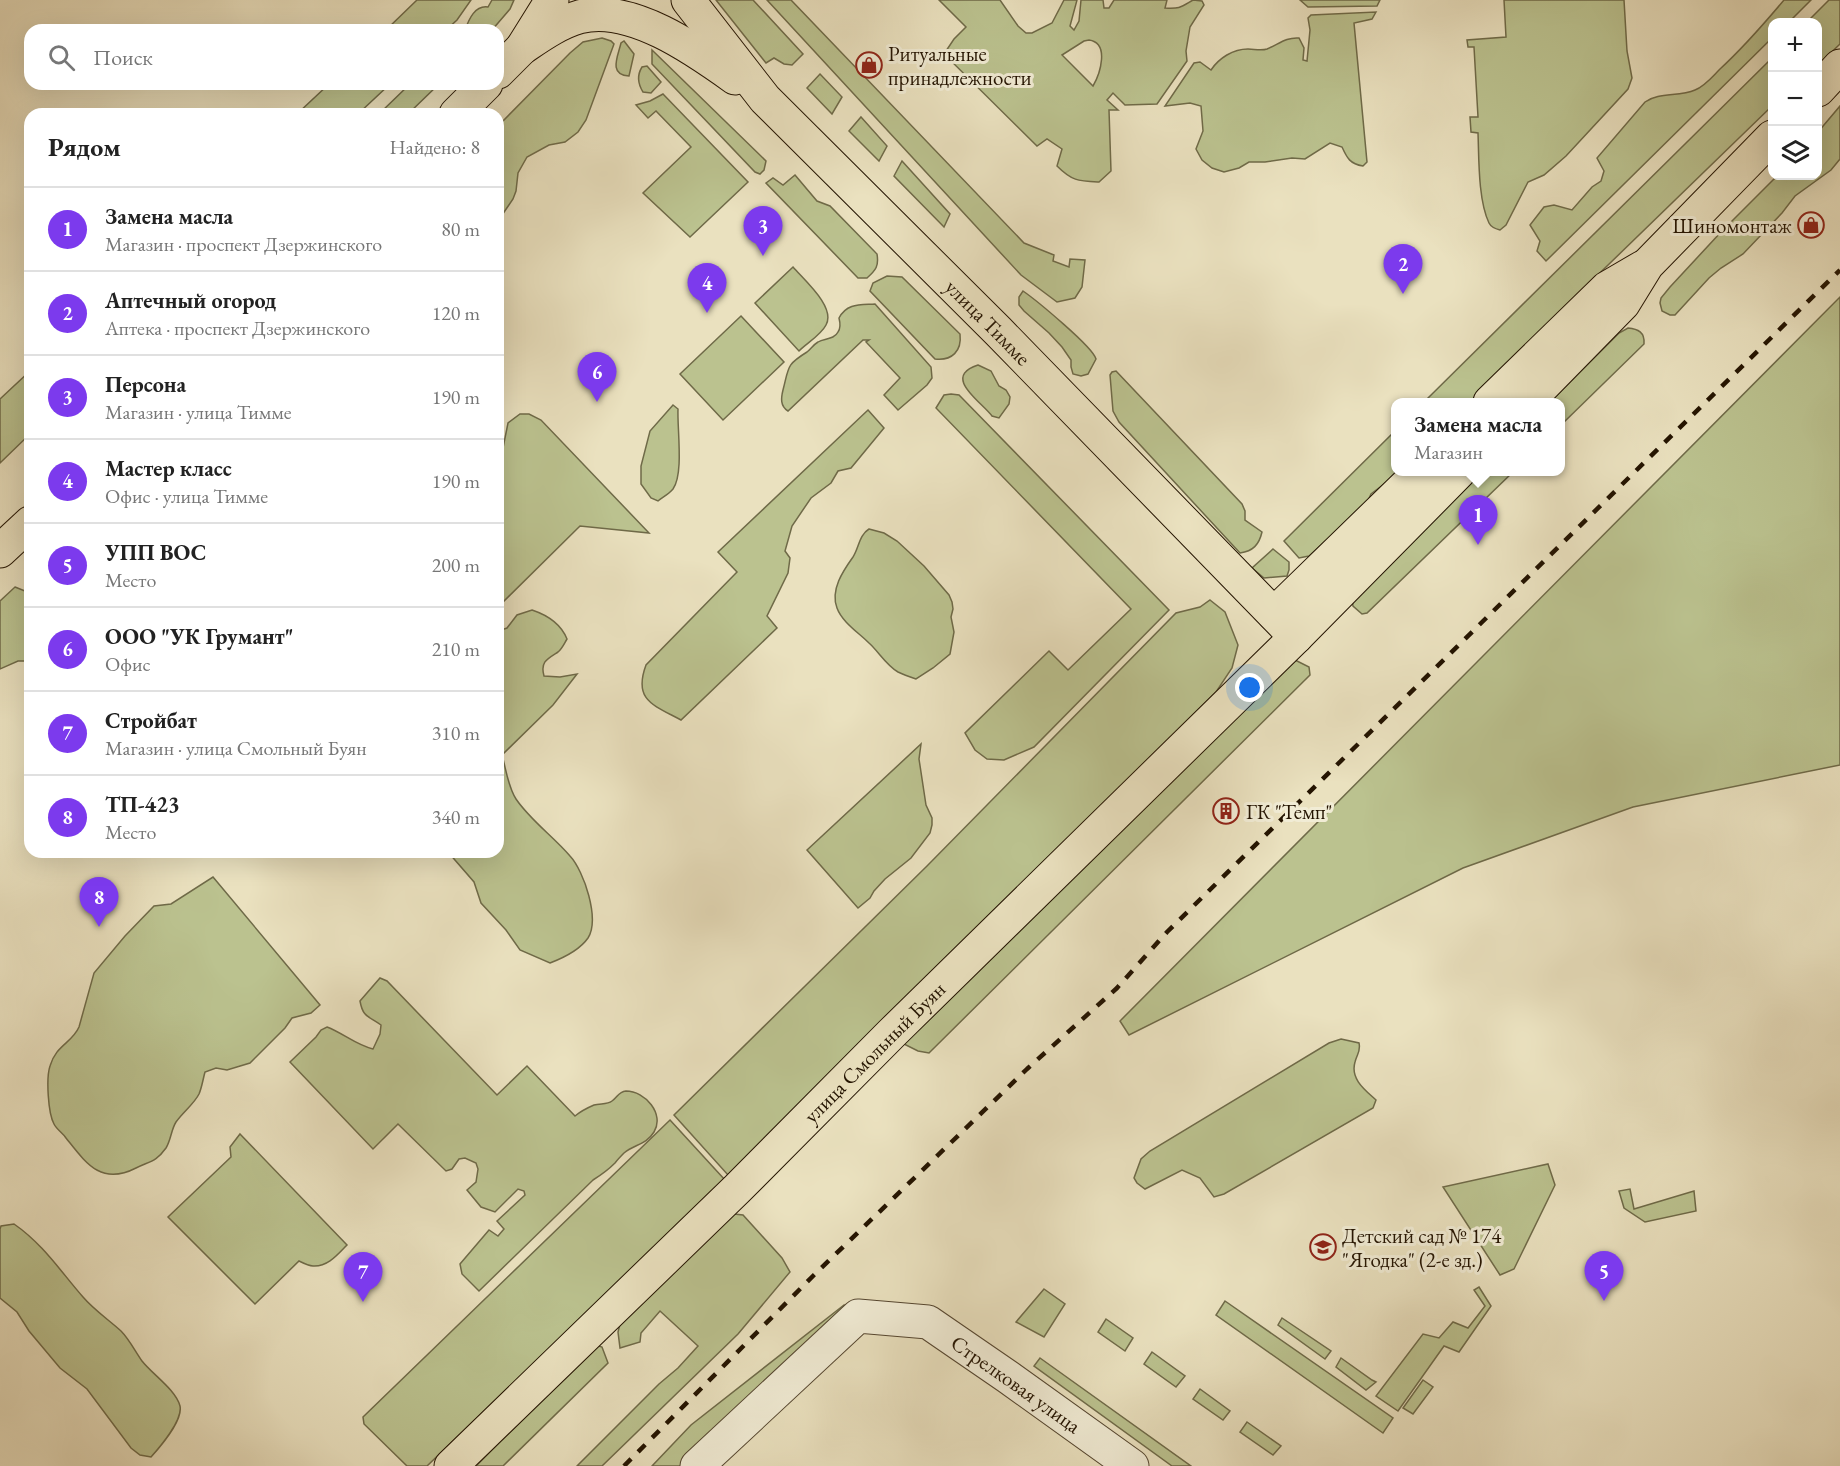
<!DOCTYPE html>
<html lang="ru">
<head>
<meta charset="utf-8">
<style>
	body { margin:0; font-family:"EB Garamond",serif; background:#f2f2f2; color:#222 }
	.controls { position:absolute; right:18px; top:18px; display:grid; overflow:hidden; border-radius:12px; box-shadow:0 6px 24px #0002 }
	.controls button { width:54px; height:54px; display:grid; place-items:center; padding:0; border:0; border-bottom:2px solid #e0e0e0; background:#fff; color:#222; font:30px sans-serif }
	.you { position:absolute; left:1250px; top:688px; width:21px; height:21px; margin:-15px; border:4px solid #fff; border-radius:50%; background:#1a73e8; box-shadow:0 0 0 9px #1a73e833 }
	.badge { display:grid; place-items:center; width:39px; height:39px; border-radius:50%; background:#7c3aed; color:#fff; font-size:20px; font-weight:700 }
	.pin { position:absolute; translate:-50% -50px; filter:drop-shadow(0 2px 3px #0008) }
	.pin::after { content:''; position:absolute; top:32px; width:21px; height:18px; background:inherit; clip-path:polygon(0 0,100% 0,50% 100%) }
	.popup { position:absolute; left:1391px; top:398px; width:174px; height:78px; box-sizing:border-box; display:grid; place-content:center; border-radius:12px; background:#fff; filter:drop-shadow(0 2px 4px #0005); font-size:20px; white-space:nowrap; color:#767676 }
	.popup b { font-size:22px; color:#222 }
	.popup::after { content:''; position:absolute; left:50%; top:100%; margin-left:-12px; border:12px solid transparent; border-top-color:#fff }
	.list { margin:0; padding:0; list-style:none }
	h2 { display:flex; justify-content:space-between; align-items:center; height:78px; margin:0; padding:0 24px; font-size:26px }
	h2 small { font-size:20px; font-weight:400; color:#767676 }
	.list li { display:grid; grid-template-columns:39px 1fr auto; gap:18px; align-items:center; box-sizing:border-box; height:84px; padding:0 24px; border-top:2px solid #e0e0e0 }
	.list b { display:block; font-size:22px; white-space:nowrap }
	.list p { margin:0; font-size:20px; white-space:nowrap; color:#767676 }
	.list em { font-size:20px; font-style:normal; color:#767676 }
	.icon { flex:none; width:33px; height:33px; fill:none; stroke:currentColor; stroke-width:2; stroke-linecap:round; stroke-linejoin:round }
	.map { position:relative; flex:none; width:1840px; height:1466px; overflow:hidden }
	.search { position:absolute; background:#fff; box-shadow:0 6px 24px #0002; left:24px; top:24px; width:480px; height:66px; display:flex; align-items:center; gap:15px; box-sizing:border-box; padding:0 21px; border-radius:18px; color:#767676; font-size:22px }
	.panel { position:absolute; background:#fff; box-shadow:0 6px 24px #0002; left:24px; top:108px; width:480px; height:750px; border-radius:18px }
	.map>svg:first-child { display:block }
	.green { fill:#bbc28f; stroke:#6f6a48; stroke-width:1.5; fill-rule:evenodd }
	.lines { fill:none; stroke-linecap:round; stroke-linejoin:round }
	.minor-casing { stroke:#554630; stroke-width:35 }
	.major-casing { stroke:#231300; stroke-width:35 }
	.minor { stroke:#f1ecd5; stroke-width:33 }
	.major { stroke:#eae1bf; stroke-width:33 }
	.rail { stroke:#231300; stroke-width:4.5; stroke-dasharray:10 10; stroke-linecap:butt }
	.labels { text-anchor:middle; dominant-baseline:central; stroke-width:6; stroke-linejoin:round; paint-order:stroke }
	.poi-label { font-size:21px; fill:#231300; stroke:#f1ecd5; text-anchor:start }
	.street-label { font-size:21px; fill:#231300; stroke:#f1ecd5 }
</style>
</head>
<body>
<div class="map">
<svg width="1840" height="1466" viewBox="0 0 1840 1466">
	<rect width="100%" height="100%" fill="#eae1bf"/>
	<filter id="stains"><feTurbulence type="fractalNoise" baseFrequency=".00333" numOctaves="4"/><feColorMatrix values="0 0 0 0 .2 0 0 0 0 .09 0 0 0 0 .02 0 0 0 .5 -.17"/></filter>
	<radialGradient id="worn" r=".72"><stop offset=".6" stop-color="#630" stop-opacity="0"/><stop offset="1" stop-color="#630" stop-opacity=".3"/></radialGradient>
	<!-- green -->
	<g class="green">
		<polygon points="417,0 471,0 457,20 446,30 386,30"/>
		<path d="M492,0H514L510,9L492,30H465C469,19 475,5 488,7Z"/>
		<polygon points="716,0 753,0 803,54 792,65 784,64 774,58 766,63"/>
		<polygon points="767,0 791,0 1024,243 1054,255 1053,261 1069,267 1070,259 1085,260 1082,287 1075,298 1057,302 1021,275"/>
		<path d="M939,0H1000L1018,26L1026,33H1032L1052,23L1064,0H1077L1070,26L1074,30L1079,21L1081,0H1103L1104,8H1109L1114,0H1167L1165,8C1180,9 1181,7 1193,0L1202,1L1204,5L1190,27L1186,51L1187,61L1157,104L1125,105L1113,93L1107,100L1118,110H1109L1111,171L1099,182C1078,181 1072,181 1057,166L1062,149L1047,139L1037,146L944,54L954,39L966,27ZM1089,40C1110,43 1100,74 1093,86L1062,55L1084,41Z"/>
		<polygon points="1300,0 1380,0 1377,6 1308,7"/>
		<path d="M1504,0H1624L1627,51L1632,78L1628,89L1566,156L1544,175L1528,182L1506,225L1500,230C1496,229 1491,227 1489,223C1478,200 1479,158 1478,133L1471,132L1470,117H1478L1474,47H1468L1467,40L1506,37Z"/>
		<path d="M1784,0H1811L1789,22H1772V38L1546,261L1537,251L1540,241L1530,225L1544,207L1554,205L1572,210L1592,187L1601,181L1604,171L1597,158L1645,102C1659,92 1679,97 1695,90C1705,86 1712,77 1720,69C1744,47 1763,25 1784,0Z"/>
		<polygon points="1829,0 1840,0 1840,44 1818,65 1818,22 1807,22"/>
		<path d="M1376,12L1372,19L1354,23L1367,162L1363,166C1350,164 1347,158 1342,147L1330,143L1305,159L1292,158L1265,162H1249L1239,168L1224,172L1212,168L1202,160L1196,149L1203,131L1201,106L1190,103L1165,106L1194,63L1200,62L1211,70C1219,58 1233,49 1248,49C1254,49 1261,51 1267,49C1279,44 1286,37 1299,38L1304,48L1303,60L1307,61L1310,30L1308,18L1311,15Z"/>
		<polygon points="602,38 611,41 614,44 586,120 578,132 565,142 549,145 527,157 518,173 516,191 513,199 498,221 498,126 570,53 583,42"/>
		<path d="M624,41L634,54L629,76C608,75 618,56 621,43Z"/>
		<polygon points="652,50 766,161 764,170 760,174 755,172 652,64"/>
		<polygon points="1772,58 1772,106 1573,299 1470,402 1424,402"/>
		<path d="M647,66L661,82L651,93L643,92C638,84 637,75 642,67Z"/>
		<polygon points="820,74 842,97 832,114 807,88"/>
		<polygon points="329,84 390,84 358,114 297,114"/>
		<polygon points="410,84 439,84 408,114 379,114"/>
		<polygon points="663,94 748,182 690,237 643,193 691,147 656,111 648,118 636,105 650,101"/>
		<polygon points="1840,106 1840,159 1831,170 1795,196 1782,213 1743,254 1721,268 1709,278 1675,315 1670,315 1662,311 1660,303 1661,298 1670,287 1721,232 1777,176 1818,176 1818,132"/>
		<polygon points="861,117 887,146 879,161 849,131"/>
		<polygon points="902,161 950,214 944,227 894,176"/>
		<path d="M795,175L817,201L830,206L877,254C879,266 876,270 867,278H858L766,183L773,178L783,185Z"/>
		<path d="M793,267C804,280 836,307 826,325C821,335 807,343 799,351L755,303Z"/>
		<path d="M887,276L902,277L960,334C962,351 952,361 935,359L870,291L873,283Z"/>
		<path d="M1023,291C1036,300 1093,347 1096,359L1088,374L1081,376L1073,374L1071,367V360L1062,347L1049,333L1024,311L1019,305V297Z"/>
		<polygon points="1840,297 1840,765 1633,807 1463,868 1129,1035 1120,1021"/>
		<path d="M875,304L931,367L932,378L927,385L898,410L884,395L900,378L866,342L869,340H863L788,411C780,406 781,398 783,390C789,367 786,365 807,352C811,349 813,345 818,342C824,338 834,340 838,332C841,328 840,322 839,318C847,303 860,305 875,304Z"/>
		<polygon points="741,316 784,362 723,420 680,374"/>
		<path d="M1628,328C1638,329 1645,332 1644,344L1561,425V402H1550L1619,333Z"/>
		<path d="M978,365L991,371L999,386L1006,390L1010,397L1009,404L999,418L992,416C982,402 941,377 978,365Z"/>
		<polygon points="30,371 30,434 0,463 0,399"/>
		<path d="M1116,371L1242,504L1245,511V520L1262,532C1259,545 1253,551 1240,553L1119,422L1113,411L1110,375L1112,372Z"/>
		<polygon points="951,394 959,395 962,398 1169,610 1034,747 1004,760 987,759 975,750 965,733 1049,651 1068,670 1131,609 936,408 944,395"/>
		<path d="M673,405L678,409C677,428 684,474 673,489C669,494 663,497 658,501L651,498L641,484V466L650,431Z"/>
		<path d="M868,410L884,428L851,468L838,471L831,483L811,498L792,526L785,551L790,558L788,573L767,616L777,628L681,720C653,705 633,700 646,665L737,572L718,552Z"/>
		<polygon points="520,414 529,414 541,420 649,533 580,526 498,607 498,453 503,448 508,423"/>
		<polygon points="1395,431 1396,472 1400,472 1371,494 1367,503 1309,556 1299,558 1284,541"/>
		<polygon points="1480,472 1513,472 1367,613 1362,614 1353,606 1352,599"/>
		<path d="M869,529L884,533L897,541L924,566L949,595L952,602L953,609L951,617L954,632L950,654L933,668L916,679C910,677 904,675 898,672C886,665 879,652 869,643C859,633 842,622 837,608C830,590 843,571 853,557C859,548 859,535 869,529Z"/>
		<polygon points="1273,549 1289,562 1289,570 1287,576 1264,578 1252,568"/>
		<polygon points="15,587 30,593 30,661 18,661 0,669 0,601"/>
		<polygon points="1210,600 1225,612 1238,645 1232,668 1216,692 728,1175 674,1115 927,866 1176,613 1200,607"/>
		<path d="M532,610C547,615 561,624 567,639C564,644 562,649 558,652C547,659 540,662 544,676L560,677L577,674L553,705L502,755C506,769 508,787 516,799C531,821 553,836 570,856C584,871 600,919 588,938C579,951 563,958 550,963L520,950L506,930L481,903L474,882L448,852H498V631L507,628L517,615Z"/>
		<polygon points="1295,660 1309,667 1310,675 929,1053 918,1051 904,1044"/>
		<polygon points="921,744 919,759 926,805 932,818 932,825 930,833 911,858 885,879 874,891 870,898 858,908 807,850"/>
		<path d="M213,877L320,1005L311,1013L292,1018L285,1028L250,1063L227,1070L216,1068L205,1072C203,1079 202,1087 199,1094C194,1104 183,1112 176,1122C171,1130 171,1140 166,1148C156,1162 150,1161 136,1168C101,1186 86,1163 66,1138C63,1133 57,1130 54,1124C48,1113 46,1078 50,1066C56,1045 72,1043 79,1027L94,973L125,936L154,906L171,904Z"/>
		<path d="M380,978L387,981L497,1095L527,1066L575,1116C581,1111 587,1108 594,1105C600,1103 607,1105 612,1101C618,1097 618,1092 626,1091C645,1091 665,1114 654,1132C646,1145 635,1144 624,1153C621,1156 618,1159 615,1163C609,1169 601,1175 593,1180L479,1291L462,1274L460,1264L489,1230L498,1236L504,1229L497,1221L525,1195L524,1191L518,1189L495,1212L481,1207L467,1190L476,1182L478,1169L476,1163L465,1158L459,1159L452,1169L446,1171L398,1124L373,1149L290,1062L316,1037L321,1030L327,1027C343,1033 356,1045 373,1049L380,1034L381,1025C369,1016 363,1018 360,1001Z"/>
		<path d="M1341,1039L1359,1043C1361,1051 1357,1054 1355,1062C1350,1079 1365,1090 1376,1100L1373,1108L1224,1194L1214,1197L1200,1178L1182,1170L1145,1189L1137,1183L1134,1178L1141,1159L1150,1151L1329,1043Z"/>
		<polygon points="670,1120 725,1180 427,1466 407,1466 364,1424 363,1417"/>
		<path d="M240,1134L347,1245C338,1254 328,1267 313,1266C309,1266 303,1263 299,1261L255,1304L168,1217L231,1157L230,1147Z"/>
		<polygon points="1548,1164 1555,1185 1514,1269 1500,1275 1443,1187"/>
		<polygon points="1630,1189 1634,1209 1694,1191 1696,1211 1645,1222 1624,1208 1619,1191"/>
		<polygon points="734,1214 743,1215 782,1258 790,1272 738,1334 602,1466 577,1466 659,1384 678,1368 698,1346 660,1311 641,1333 640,1342 620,1348 618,1332 621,1320"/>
		<path d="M14,1224C43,1244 61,1272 83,1297C94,1310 109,1320 121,1331C129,1339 135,1351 142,1361C152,1374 176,1390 180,1406C183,1420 160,1447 151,1457L140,1455L131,1448L87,1389L60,1368L29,1331L17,1312L0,1298V1229L1,1226Z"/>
		<polygon points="1479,1287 1491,1306 1459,1352 1444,1346 1398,1411 1376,1396 1423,1334 1439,1338 1453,1322 1468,1328 1485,1306 1474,1290"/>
		<polygon points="1044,1289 1065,1304 1044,1337 1016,1322"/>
		<polygon points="1225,1301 1393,1418 1383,1433 1216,1315"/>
		<polygon points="844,1305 847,1317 683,1466 652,1466 691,1425"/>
		<polygon points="1282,1318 1331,1351 1325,1359 1278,1325"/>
		<polygon points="1106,1319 1133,1338 1125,1351 1098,1332"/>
		<polygon points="596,1345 602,1347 608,1363 503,1466 476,1466"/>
		<polygon points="1152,1352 1185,1376 1176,1387 1144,1364"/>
		<polygon points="1040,1358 1191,1466 1172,1466 1034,1366"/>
		<polygon points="1341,1358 1372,1380 1376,1382 1366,1390 1336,1367"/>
		<polygon points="1423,1380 1433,1387 1413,1414 1403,1408"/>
		<polygon points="1200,1389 1230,1411 1223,1420 1193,1399"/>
		<polygon points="1247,1422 1281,1446 1273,1455 1240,1432"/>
	</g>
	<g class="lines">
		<!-- minor casing -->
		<g class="minor-casing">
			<g id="minor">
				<path id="s1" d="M697,1466L858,1316L928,1322L1008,1377L1132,1466"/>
			</g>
		</g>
		<!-- major casing -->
		<g class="major-casing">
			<g id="major">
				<path id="s2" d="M688,0L765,99L998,331L1296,637"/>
				<path d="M522,48C540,36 558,23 579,17C630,3 696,50 735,78"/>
				<polyline points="498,72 522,48 552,0"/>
				<polyline points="1818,90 1840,66"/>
				<polyline points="456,114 486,84"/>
				<polyline points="1490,402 1607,288 1643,267"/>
				<polyline points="1527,402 1623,304 1647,265 1772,137"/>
				<polyline points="0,551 30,523"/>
				<polyline points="1274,614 1420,472"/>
				<path id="s3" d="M451,1466L737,1189L892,1033L1296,637L1459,472"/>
			</g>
		</g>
		<!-- minor -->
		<use href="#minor" class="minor"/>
		<!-- major -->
		<use href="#major" class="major"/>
		<!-- rail -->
		<polyline class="rail" points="624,1466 814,1275 1027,1069 1117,988 1167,932 1840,270"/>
	</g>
	<!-- icons -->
	<defs>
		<g id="shop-ring" transform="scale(1.35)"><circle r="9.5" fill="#f1ecd5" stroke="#8f2418" stroke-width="1.5"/><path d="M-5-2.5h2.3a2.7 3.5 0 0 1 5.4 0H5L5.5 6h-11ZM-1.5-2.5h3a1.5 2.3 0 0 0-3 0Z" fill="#8f2418"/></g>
		<g id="building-ring" transform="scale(1.35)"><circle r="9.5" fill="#f1ecd5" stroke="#8f2418" stroke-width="1.5"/><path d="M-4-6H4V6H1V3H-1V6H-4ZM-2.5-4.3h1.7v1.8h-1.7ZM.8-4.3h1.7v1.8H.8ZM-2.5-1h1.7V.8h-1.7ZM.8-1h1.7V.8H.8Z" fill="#8f2418"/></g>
		<g id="school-ring" transform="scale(1.35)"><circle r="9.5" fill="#f1ecd5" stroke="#8f2418" stroke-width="1.5"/><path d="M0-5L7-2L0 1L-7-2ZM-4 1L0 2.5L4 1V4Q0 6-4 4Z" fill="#8f2418"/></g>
	</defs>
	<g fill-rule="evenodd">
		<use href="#shop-ring" x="869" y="65"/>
		<use href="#shop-ring" x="1811" y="225"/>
		<use href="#building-ring" x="1226" y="811"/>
		<use href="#school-ring" x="1323" y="1247"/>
	</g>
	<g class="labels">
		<!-- poi labels -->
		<g class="poi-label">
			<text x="888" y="53">Ритуальные<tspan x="888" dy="24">принадлежности</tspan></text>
			<text x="1792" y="225" text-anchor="end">Шиномонтаж</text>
			<text x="1246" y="811">ГК "Темп"</text>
			<text x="1342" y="1235">Детский сад № 174<tspan x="1342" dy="24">"Ягодка" (2-е зд.)</tspan></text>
		</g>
		<!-- street labels -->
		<g class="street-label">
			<text stroke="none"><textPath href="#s2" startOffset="441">улица Тимме</textPath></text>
			<text stroke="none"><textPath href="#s3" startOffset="592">улица Смольный Буян</textPath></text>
			<text stroke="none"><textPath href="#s1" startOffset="398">Стрелковая улица</textPath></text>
		</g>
	</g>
	<rect width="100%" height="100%" filter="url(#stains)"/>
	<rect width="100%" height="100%" fill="url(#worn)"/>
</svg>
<div class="controls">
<button>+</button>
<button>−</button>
<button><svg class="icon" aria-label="layers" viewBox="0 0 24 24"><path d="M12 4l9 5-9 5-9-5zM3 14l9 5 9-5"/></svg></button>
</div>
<div class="you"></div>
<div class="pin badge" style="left:1478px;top:545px">1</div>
<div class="popup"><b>Замена масла</b>Магазин</div>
<div class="pin badge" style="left:1403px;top:294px">2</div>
<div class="pin badge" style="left:763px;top:256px">3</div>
<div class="pin badge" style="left:707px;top:313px">4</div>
<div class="pin badge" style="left:1604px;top:1301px">5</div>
<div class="pin badge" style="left:597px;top:402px">6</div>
<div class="pin badge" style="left:363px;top:1302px">7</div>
<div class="pin badge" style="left:99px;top:927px">8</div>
<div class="search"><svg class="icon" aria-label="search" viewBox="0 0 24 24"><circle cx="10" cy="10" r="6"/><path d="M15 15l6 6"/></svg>Поиск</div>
<section class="panel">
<h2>Рядом<small>Найдено: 8</small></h2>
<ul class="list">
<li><span class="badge">1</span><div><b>Замена масла</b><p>Магазин · проспект Дзержинского</p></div><em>80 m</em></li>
<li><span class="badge">2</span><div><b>Аптечный огород</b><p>Аптека · проспект Дзержинского</p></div><em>120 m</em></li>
<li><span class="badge">3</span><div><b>Персона</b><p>Магазин · улица Тимме</p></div><em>190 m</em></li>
<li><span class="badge">4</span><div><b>Мастер класс</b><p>Офис · улица Тимме</p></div><em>190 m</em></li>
<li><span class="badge">5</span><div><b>УПП ВОС</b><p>Место</p></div><em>200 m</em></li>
<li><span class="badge">6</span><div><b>ООО &quot;УК Грумант&quot;</b><p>Офис</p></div><em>210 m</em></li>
<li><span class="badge">7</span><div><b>Стройбат</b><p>Магазин · улица Смольный Буян</p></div><em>310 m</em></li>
<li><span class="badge">8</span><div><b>ТП-423</b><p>Место</p></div><em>340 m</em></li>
</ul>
</section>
</div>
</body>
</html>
